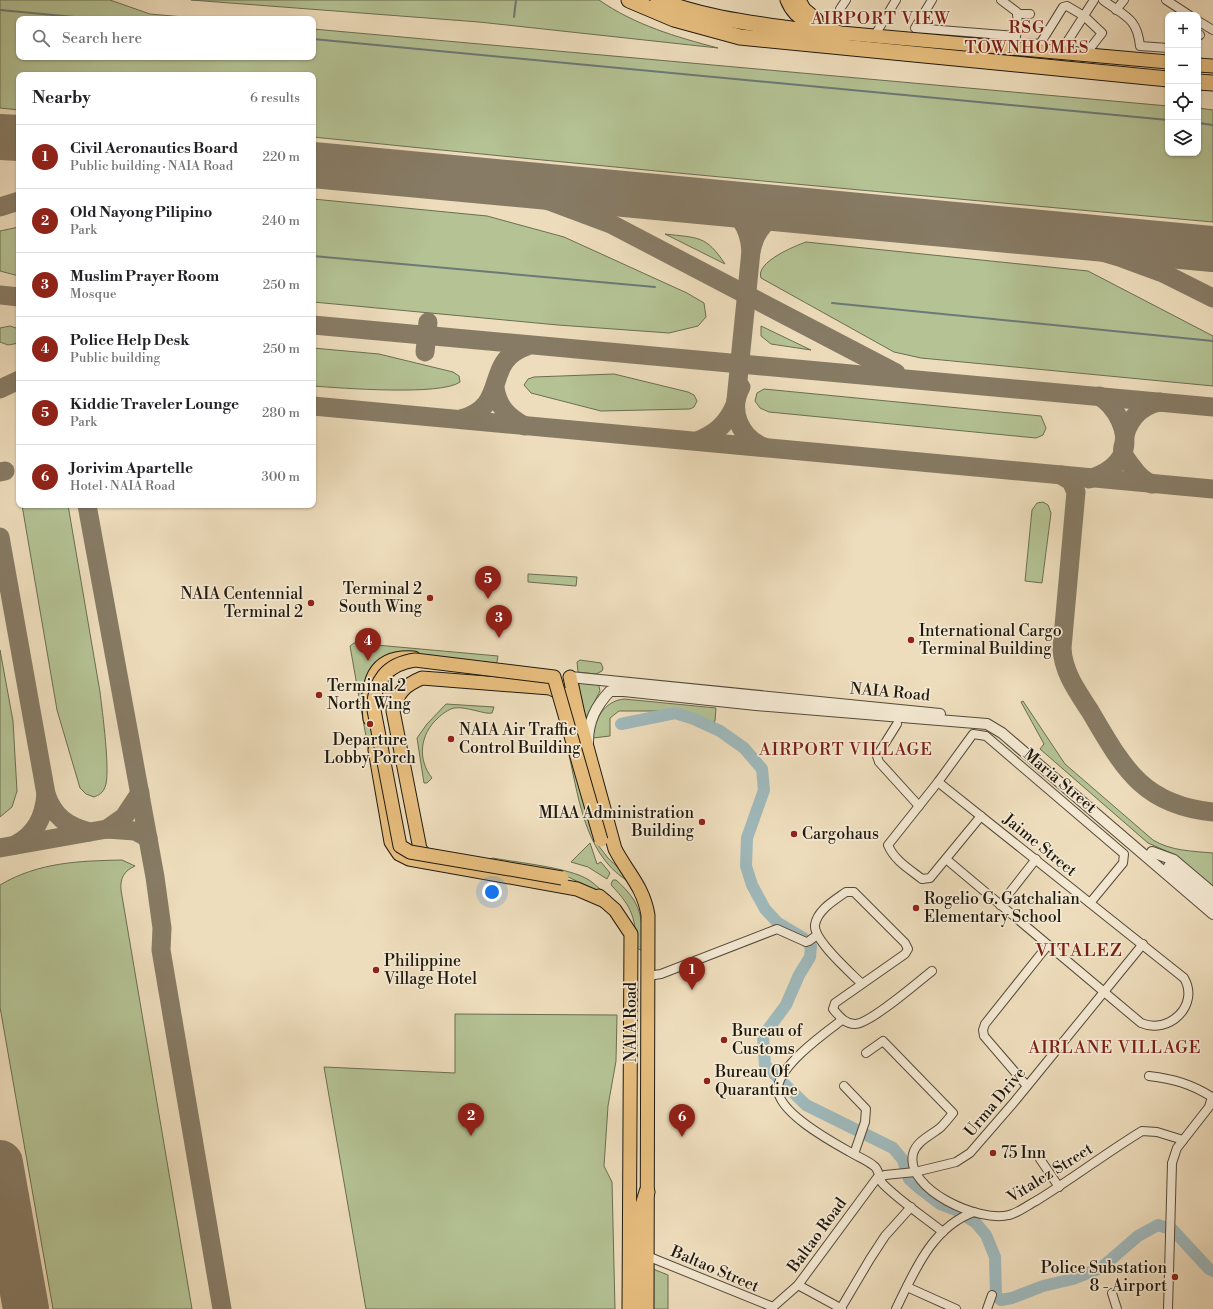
<!DOCTYPE html>
<html lang="en">
<head>
<meta charset="utf-8">
<style>
	body { margin:0; font-family:"Libre Bodoni",serif; background:#f2f2f2; color:#202124 }
	.controls { position:absolute; right:12px; top:12px; display:grid; overflow:hidden; border-radius:8px; box-shadow:0 1px 3px #0004 }
	.controls button { width:36px; height:36px; display:grid; place-items:center; padding:0; border:0; border-bottom:1px solid #e0e0e0; background:#fff; color:#202124; font:20px sans-serif }
	.you { position:absolute; left:492px; top:892px; width:14px; height:14px; margin:-10px; border:3px solid #fff; border-radius:50%; background:#1a73e8; box-shadow:0 0 0 6px #1a73e833 }
	.badge { display:grid; place-items:center; width:26px; height:26px; border-radius:50%; background:#8f2418; color:#fff; font-size:13px; font-weight:700 }
	.pin { position:absolute; translate:-50% -33px; filter:drop-shadow(0 1px 2px #0008) }
	.pin::after { content:''; position:absolute; top:21px; width:14px; height:12px; background:inherit; clip-path:polygon(0 0,100% 0,50% 100%) }
	.list { margin:0; padding:0; list-style:none }
	h2 { display:flex; justify-content:space-between; align-items:center; height:52px; margin:0; padding:0 16px; font-size:17px }
	h2 small { font-size:13px; font-weight:400; color:#757577 }
	.list li { display:grid; grid-template-columns:26px 1fr auto; gap:12px; align-items:center; box-sizing:border-box; height:64px; padding:0 16px; border-top:1px solid #e0e0e0 }
	.list b { display:block; font-size:15px; white-space:nowrap }
	.list p { margin:0; font-size:13px; white-space:nowrap; color:#757577 }
	.list em { font-size:13px; font-style:normal; color:#757577 }
	.icon { flex:none; width:22px; height:22px; fill:none; stroke:currentColor; stroke-width:2; stroke-linecap:round; stroke-linejoin:round }
	.map { position:relative; flex:none; width:1213px; height:1309px; overflow:hidden }
	.search { position:absolute; background:#fff; box-shadow:0 1px 3px #0004; left:16px; top:16px; width:300px; height:44px; display:flex; align-items:center; gap:10px; box-sizing:border-box; padding:0 14px; border-radius:8px; color:#757577; font-size:15px }
	.panel { position:absolute; background:#fff; box-shadow:0 1px 3px #0004; left:16px; top:72px; width:300px; height:436px; border-radius:8px }
	.map>svg:first-child { display:block }
	.green { fill:#b4c294; stroke:#6a6e51 }
	.lines { fill:none; stroke-linecap:round; stroke-linejoin:round }
	.stream { stroke:#6c7976; stroke-width:2 }
	.river { stroke:#9fb9bc; stroke-width:12 }
	.taxiway { stroke:#877b65; stroke-width:19 }
	.runway { stroke:#877b65; stroke-width:46 }
	.minor-casing { stroke:#544a3a; stroke-width:10 }
	.tertiary-casing { stroke:#544a3a; stroke-width:12 }
	.primary-casing { stroke:#20190e; stroke-width:15 }
	.motorway-casing { stroke:#20190e; stroke-width:17 }
	.minor { stroke:#f4e9d3; stroke-width:8 }
	.tertiary { stroke:#f4e9d3; stroke-width:10 }
	.primary { stroke:#e7be7e; stroke-width:13 }
	.motorway { stroke:#e7be7e; stroke-width:15 }
	.primary-bridge-casing { stroke:#20190e; stroke-width:15; stroke-linecap:butt }
	.primary-bridge { stroke:#e7be7e; stroke-width:13 }
	.poi-dot { fill:#8f2418; stroke:#f4e9d3; stroke-width:1.5 }
	.labels { text-anchor:middle; dominant-baseline:central; stroke-width:3.5; stroke-linejoin:round; paint-order:stroke }
	.poi-label { font-size:16px; fill:#20190e; stroke:#f4e9d3; text-anchor:start }
	.street-label { font-size:16px; fill:#20190e; stroke:#f4e9d3 }
	.neighbourhood-label { font-size:17px; letter-spacing:1px; fill:#7a1f14; stroke:#f4e9d3 }
	.quarter-label { font-size:18px; letter-spacing:1px; fill:#7a1f14; stroke:#f4e9d3 }
</style>
</head>
<body>
<div class="map">
<svg width="1213" height="1309" viewBox="0 0 1213 1309">
	<rect width="100%" height="100%" fill="#eeddbc"/>
	<filter id="stains"><feTurbulence type="fractalNoise" baseFrequency=".005" numOctaves="4"/><feColorMatrix values="0 0 0 0 .2 0 0 0 0 .09 0 0 0 0 .02 0 0 0 .5 -.17"/></filter>
	<radialGradient id="worn" r=".72"><stop offset=".6" stop-color="#630" stop-opacity="0"/><stop offset="1" stop-color="#630" stop-opacity=".3"/></radialGradient>
	<!-- green -->
	<g class="green">
		<path d="M0,0H110L150,14L206,19H19V57H313V29L1168,106V153H1198V108L1213,110V222C913,195 613,168 313,137V75H19V110L0,108Z"/>
		<path d="M191,0H599C635,25 676,37 718,48L479,22Z"/>
		<polygon points="313,199 487,216 564,237 687,293 704,303 706,317 698,326 669,333 558,325 313,302"/>
		<polygon points="19,227 19,276 0,271 0,231"/>
		<path d="M665,234C698,238 706,235 725,264Z"/>
		<path d="M806,242L1088,271L1213,336V386L921,358L894,352L761,278C755,262 795,246 806,242Z"/>
		<polygon points="10,326 19,329 19,343 8,345 0,342 0,328"/>
		<polygon points="761,326 811,350 771,344 761,336"/>
		<path d="M313,348L379,354L453,372L459,376L460,382C441,396 340,388 313,386Z"/>
		<polygon points="614,374 688,392 694,395 697,401 694,407 690,409 601,411 531,393 524,385 528,379 534,377"/>
		<polygon points="764,389 1041,416 1046,428 1043,435 1036,438 769,412 760,408 755,401 757,393"/>
		<polygon points="1043,502 1048,505 1051,513 1042,583 1025,581 1032,510 1037,503"/>
		<path d="M22,505H68L100,692C102,709 111,775 105,787C103,793 99,795 94,797L86,794L80,788L57,710Z"/>
		<polygon points="528,574 577,577 576,586 528,582"/>
		<polygon points="354,643 498,656 496,668 420,660 379,680 383,772 373,765 371,765 350,646"/>
		<polygon points="0,650 13,721 17,791 12,807 0,817"/>
		<polygon points="580,660 601,663 603,668 602,671 596,674 578,672 577,662"/>
		<polygon points="573,682 598,682 600,691 585,720"/>
		<path d="M624,699L716,708L715,721L712,723L676,711H619L610,718V736L593,738C594,720 604,701 624,699Z"/>
		<path d="M1023,701L1065,764L1153,840C1171,851 1192,851 1213,853V886L1173,854L1148,843L1040,749L1044,744L1021,702Z"/>
		<path d="M446,704L494,707L492,713C486,715 466,706 454,708C449,709 442,714 438,718C420,734 417,759 432,778L427,783H424L417,738L427,724Z"/>
		<path d="M567,746L598,845L608,858L628,877L626,880C583,852 578,792 567,746Z"/>
		<polygon points="590,843 597,864 601,862 610,873 607,879 588,867 571,862"/>
		<path d="M493,858C519,863 568,867 589,880C596,885 602,891 608,896L564,875L491,862L490,859Z"/>
		<path d="M122,860L135,866C124,871 120,878 121,890L192,1309H53L0,1007V885C39,862 79,861 122,860Z"/>
		<path d="M613,880H616C642,903 643,918 642,951L637,948C635,918 633,908 612,886L611,884Z"/>
		<polygon points="455,1014 617,1015 616,1061 608,1106 604,1166 612,1182 615,1309 366,1309 324,1067 455,1073"/>
		<polygon points="653,1269 668,1275 668,1309 653,1309"/>
	</g>
	<g class="lines">
		<!-- stream -->
		<g class="stream">
			<polyline points="0,10 96,19"/>
			<polyline points="514,17 516,0"/>
			<polyline points="313,39 1168,120"/>
			<polyline points="1198,123 1213,125"/>
			<polyline points="313,256 655,287"/>
			<polyline points="832,303 1213,341"/>
		</g>
		<!-- river -->
		<polyline class="river" points="621,724 675,713 694,719 720,731 744,748 762,769 764,790 747,838 746,866 752,885 765,909 778,923 803,938 811,946 810,957 799,975 786,1005 763,1036 765,1065 806,1105 893,1148 903,1160 909,1179 919,1188 940,1204 958,1211 976,1223 986,1235 995,1257 996,1296 1001,1300 1012,1298 1043,1286 1073,1279 1101,1268 1138,1236 1158,1225 1173,1230 1209,1269 1213,1271"/>
		<!-- taxiway -->
		<g class="taxiway">
			<polyline points="456,179 544,199 611,224 896,373"/>
			<path d="M714,202C738,210 749,225 751,251C758,220 774,214 803,211"/>
			<polyline points="0,207 19,201"/>
			<polyline points="1036,232 1122,258 1163,273 1213,298"/>
			<polyline points="0,295 19,297"/>
			<polyline points="313,325 1213,407"/>
			<polyline points="425,352 428,322"/>
			<path d="M741,387C728,410 740,438 764,447"/>
			<path d="M495,388C498,407 508,417 525,426"/>
			<polyline points="0,389 19,380"/>
			<polyline points="736,400 751,251"/>
			<polyline points="313,406 1213,489"/>
			<path d="M461,419C511,405 481,362 527,346"/>
			<path d="M697,441C715,434 727,424 735,405"/>
			<polyline points="0,472 5,471"/>
			<path d="M1061,475L1071,481L1076,492L1062,648C1063,672 1077,691 1090,711C1123,767 1142,805 1213,812"/>
			<path d="M1089,479C1102,475 1117,467 1123,453C1130,432 1116,406 1099,396"/>
			<path d="M1152,484C1144,481 1138,475 1133,468C1130,464 1125,458 1123,453C1122,450 1123,446 1124,443C1125,423 1139,406 1160,402"/>
			<polyline points="87,505 155,877 162,928 161,950 222,1309"/>
			<polyline points="0,537 46,794"/>
			<polyline points="107,829 124,817 140,793"/>
			<path d="M15,845C36,834 44,817 46,794C54,817 67,826 89,832"/>
			<polyline points="0,848 107,829 135,831 148,838"/>
			<polyline points="0,1236 6,1220 7,1205"/>
			<path d="M0,1268C15,1277 21,1287 25,1304"/>
		</g>
		<!-- runway -->
		<g class="runway">
			<polyline points="0,137 19,138"/>
			<polyline points="313,165 1213,249"/>
			<polyline points="0,1163 26,1309"/>
		</g>
		<!-- minor casing -->
		<g class="minor-casing">
			<g id="minor">
				<polyline points="932,0 915,28 1016,36"/>
				<polyline points="1001,0 1017,12 1018,26 1016,36"/>
				<path d="M1103,0C1124,16 1137,17 1140,46L1168,48"/>
				<polyline points="1166,0 1189,15"/>
				<polyline points="840,9 846,0"/>
				<polyline points="1116,10 1124,0"/>
				<polyline points="1017,14 1030,14"/>
				<polyline points="1198,21 1213,30"/>
				<polyline points="875,35 896,0"/>
				<polyline points="1198,36 1200,35"/>
				<polyline points="1029,43 1040,44 1063,7 1067,6 1084,16 1102,33 1085,55"/>
				<polyline points="1060,53 1094,0"/>
				<polyline points="897,724 877,756 879,762 919,806"/>
				<path d="M938,782L1184,978C1200,1005 1169,1035 1141,1023L946,859"/>
				<path d="M981,816L930,878L922,879C909,869 894,860 888,845L938,782L973,734L986,736L1124,854L1123,863L1090,903"/>
				<polyline points="1000,905 1036,859"/>
				<polyline points="648,976 661,974 777,929 806,942 809,941 817,935"/>
				<path d="M862,984C851,973 813,940 815,925C817,910 835,900 846,892H854L905,943L908,949L905,954L835,1003L833,1009C839,1016 845,1024 855,1024C870,1024 919,981 932,971"/>
				<path d="M842,1020C825,1033 781,1064 778,1087C775,1111 832,1142 850,1152C858,1157 867,1160 874,1166C880,1170 878,1179 883,1184C901,1202 923,1216 943,1232"/>
				<path d="M866,1053L883,1041L953,1113C949,1118 945,1123 941,1127C932,1135 916,1141 913,1154C905,1190 980,1223 1009,1215C1018,1213 1028,1205 1036,1201C1072,1179 1106,1153 1142,1131L1157,1132L1183,1140"/>
				<path d="M1149,1076C1174,1079 1191,1084 1212,1097L1209,1107L1177,1148L1172,1163L1168,1309"/>
				<polyline points="844,1086 866,1109 865,1122 854,1154"/>
				<polyline points="1027,1086 984,1036 983,1030 985,1024 1048,945"/>
				<polyline points="1040,1159 1059,1187"/>
				<polyline points="647,1256 773,1307"/>
				<polyline points="798,1285 842,1309"/>
				<polyline points="907,1287 956,1309"/>
				<polyline points="1112,1293 1117,1309"/>
				<polyline points="773,1307 798,1285 877,1178 885,1175 915,1172 948,1164 956,1162 970,1153 1015,1101 1143,944"/>
				<polyline points="841,1308 870,1259 885,1236 911,1207"/>
				<path d="M896,1309C914,1272 932,1227 974,1212"/>
				<polyline points="987,1309 992,1295"/>
			</g>
		</g>
		<!-- tertiary casing -->
		<g class="tertiary-casing">
			<g id="tertiary">
				<polyline points="570,677 940,714"/>
				<path d="M588,742C588,721 596,706 610,691H624L756,705L987,724L1002,733L1213,914"/>
				<polyline points="1152,852 1174,860 1213,893"/>
				<polyline points="1169,866 1213,904"/>
			</g>
		</g>
		<!-- primary casing -->
		<g class="primary-casing">
			<g id="primary">
				<path d="M787,0C796,23 819,29 841,33L1168,62"/>
				<polyline points="799,0 804,9 816,19"/>
				<polyline points="1198,65 1213,66"/>
				<path d="M570,677L578,714L615,849C628,874 643,886 648,915L647,1309"/>
				<polyline points="368,697 395,699"/>
				<path d="M370,719C366,684 372,655 414,658"/>
				<polyline points="375,750 391,842 399,854 409,859 577,889 605,901"/>
				<path d="M430,861L420,849L393,711C397,693 405,685 422,678L550,688L567,696"/>
				<polyline points="599,896 615,910 631,934 629,1309"/>
			</g>
		</g>
		<!-- motorway casing -->
		<g class="motorway-casing">
			<g id="motorway">
				<polyline points="629,0 674,19 740,37 1168,79"/>
				<path d="M658,0C699,16 741,22 784,28C802,30 820,36 838,38"/>
				<polyline points="1198,82 1213,83"/>
				<polyline points="637,1309 638,1222 647,1192"/>
			</g>
		</g>
		<!-- minor -->
		<use href="#minor" class="minor"/>
		<!-- tertiary -->
		<use href="#tertiary" class="tertiary"/>
		<!-- primary -->
		<use href="#primary" class="primary"/>
		<!-- motorway -->
		<use href="#motorway" class="motorway"/>
		<!-- primary-bridge casing -->
		<g class="primary-bridge-casing">
			<path id="primary-bridge" d="M562,878L410,852L400,846L374,710C373,681 387,664 415,660L554,677L601,840"/>
		</g>
		<!-- primary-bridge -->
		<use href="#primary-bridge" class="primary-bridge"/>
	</g>
	<!-- markers -->
	<g class="poi-dot">
		<circle cx="430" cy="598" r="4"/>
		<circle cx="311" cy="603" r="4"/>
		<circle cx="911" cy="640" r="4"/>
		<circle cx="319" cy="695" r="4"/>
		<circle cx="370" cy="724" r="4"/>
		<circle cx="451" cy="739" r="4"/>
		<circle cx="702" cy="822" r="4"/>
		<circle cx="794" cy="834" r="4"/>
		<circle cx="916" cy="908" r="4"/>
		<circle cx="376" cy="970" r="4"/>
		<circle cx="724" cy="1040" r="4"/>
		<circle cx="707" cy="1081" r="4"/>
		<circle cx="993" cy="1153" r="4"/>
		<circle cx="1175" cy="1277" r="4"/>
	</g>
	<g class="labels">
		<!-- poi labels -->
		<g class="poi-label">
			<text x="422" y="589" text-anchor="end">Terminal 2<tspan x="422" dy="18">South Wing</tspan></text>
			<text x="303" y="594" text-anchor="end">NAIA Centennial<tspan x="303" dy="18">Terminal 2</tspan></text>
			<text x="919" y="631">International Cargo<tspan x="919" dy="18">Terminal Building</tspan></text>
			<text x="327" y="686">Terminal 2<tspan x="327" dy="18">North Wing</tspan></text>
			<text x="459" y="730">NAIA Air Traffic<tspan x="459" dy="18">Control Building</tspan></text>
			<text x="370" y="740" text-anchor="middle">Departure<tspan x="370" dy="18">Lobby Porch</tspan></text>
			<text x="694" y="813" text-anchor="end">MIAA Administration<tspan x="694" dy="18">Building</tspan></text>
			<text x="802" y="834">Cargohaus</text>
			<text x="924" y="899">Rogelio G. Gatchalian<tspan x="924" dy="18">Elementary School</tspan></text>
			<text x="384" y="961">Philippine<tspan x="384" dy="18">Village Hotel</tspan></text>
			<text x="732" y="1031">Bureau of<tspan x="732" dy="18">Customs</tspan></text>
			<text x="715" y="1072">Bureau Of<tspan x="715" dy="18">Quarantine</tspan></text>
			<text x="1001" y="1153">75 Inn</text>
			<text x="1167" y="1268" text-anchor="end">Police Substation<tspan x="1167" dy="18">8 - Airport</tspan></text>
		</g>
		<!-- street labels -->
		<g class="street-label">
			<text transform="translate(890 692) rotate(5)">NAIA Road</text>
			<text transform="translate(1060 781) rotate(40)">Maria Street</text>
			<text transform="translate(1040 845) rotate(39)">Jaime Street</text>
			<text transform="translate(631 1022) rotate(-90)">NAIA Road</text>
			<text transform="translate(995 1102) rotate(-50)">Urma Drive</text>
			<text transform="translate(1050 1173) rotate(-32)">Vitalez Street</text>
			<text transform="translate(817 1235) rotate(-54)">Baltao Road</text>
			<text transform="translate(715 1269) rotate(23)">Baltao Street</text>
		</g>
		<!-- neighbourhood labels -->
		<g class="neighbourhood-label">
			<text x="881" y="19">AIRPORT VIEW</text>
			<text x="1027" y="28">RSG<tspan x="1027" dy="20">TOWNHOMES</tspan></text>
			<text x="846" y="750">AIRPORT VILLAGE</text>
			<text x="1115" y="1048">AIRLANE VILLAGE</text>
		</g>
		<!-- quarter labels -->
		<g class="quarter-label">
			<text x="1079" y="950">VITALEZ</text>
		</g>
	</g>
	<rect width="100%" height="100%" filter="url(#stains)"/>
	<rect width="100%" height="100%" fill="url(#worn)"/>
</svg>
<div class="controls">
<button>+</button>
<button>−</button>
<button><svg class="icon" aria-label="locate" viewBox="0 0 24 24"><circle cx="12" cy="12" r="6"/><path d="M12 2v4M12 18v4M2 12h4M18 12h4"/></svg></button>
<button><svg class="icon" aria-label="layers" viewBox="0 0 24 24"><path d="M12 4l9 5-9 5-9-5zM3 14l9 5 9-5"/></svg></button>
</div>
<div class="you"></div>
<div class="pin badge" style="left:692px;top:990px">1</div>
<div class="pin badge" style="left:471px;top:1136px">2</div>
<div class="pin badge" style="left:499px;top:638px">3</div>
<div class="pin badge" style="left:368px;top:661px">4</div>
<div class="pin badge" style="left:488px;top:599px">5</div>
<div class="pin badge" style="left:682px;top:1137px">6</div>
<div class="search"><svg class="icon" aria-label="search" viewBox="0 0 24 24"><circle cx="10" cy="10" r="6"/><path d="M15 15l6 6"/></svg>Search here</div>
<section class="panel">
<h2>Nearby<small>6 results</small></h2>
<ul class="list">
<li><span class="badge">1</span><div><b>Civil Aeronautics Board</b><p>Public building · NAIA Road</p></div><em>220 m</em></li>
<li><span class="badge">2</span><div><b>Old Nayong Pilipino</b><p>Park</p></div><em>240 m</em></li>
<li><span class="badge">3</span><div><b>Muslim Prayer Room</b><p>Mosque</p></div><em>250 m</em></li>
<li><span class="badge">4</span><div><b>Police Help Desk</b><p>Public building</p></div><em>250 m</em></li>
<li><span class="badge">5</span><div><b>Kiddie Traveler Lounge</b><p>Park</p></div><em>280 m</em></li>
<li><span class="badge">6</span><div><b>Jorivim Apartelle</b><p>Hotel · NAIA Road</p></div><em>300 m</em></li>
</ul>
</section>
</div>
</body>
</html>
